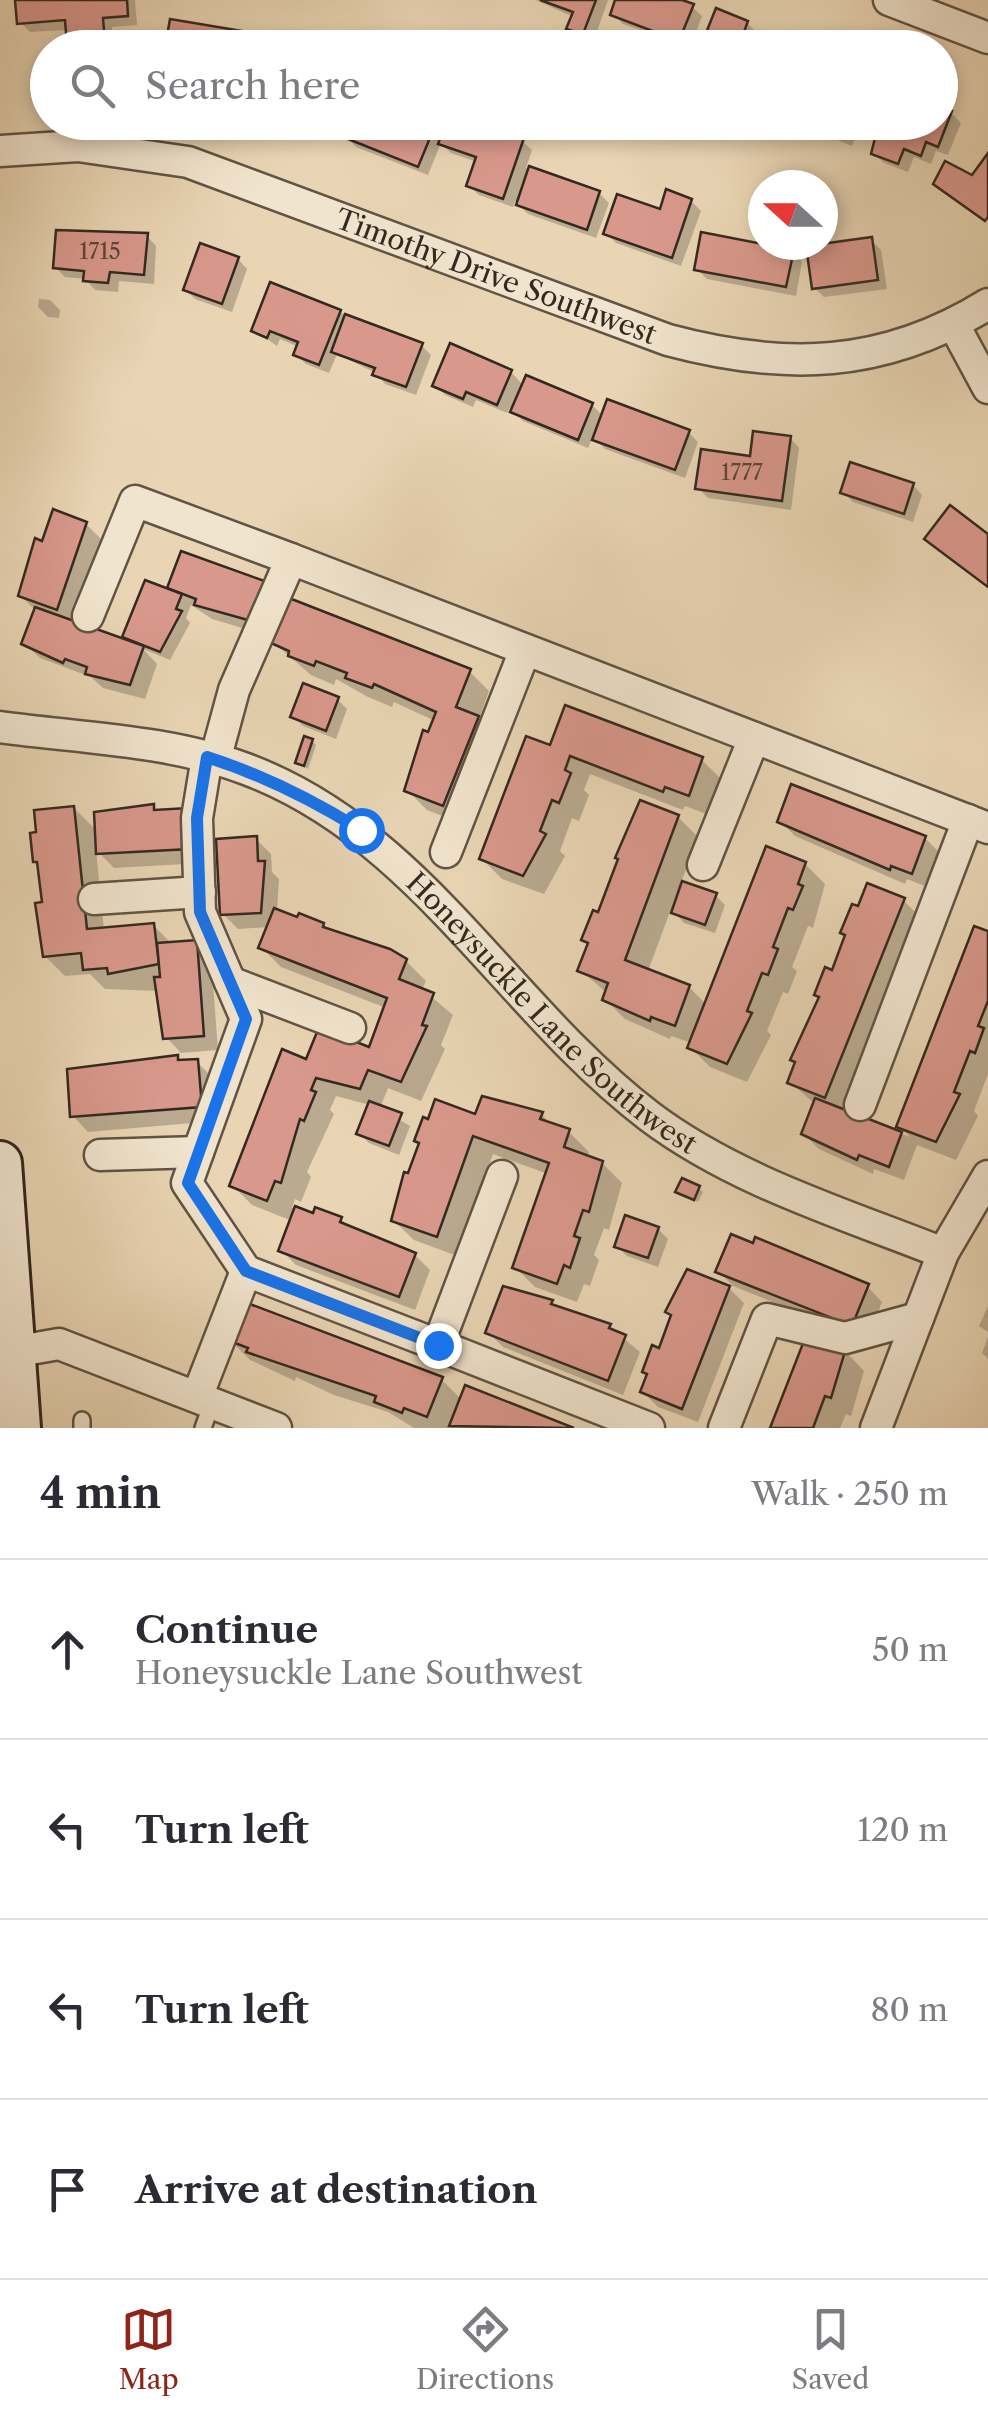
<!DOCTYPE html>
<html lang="en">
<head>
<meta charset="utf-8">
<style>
	body { margin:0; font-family:"Libre Caslon Text",serif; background:#f2f2f3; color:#2b2b33 }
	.compass { position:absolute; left:748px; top:170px; width:90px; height:90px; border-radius:50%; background:#fff; box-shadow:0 5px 15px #0003; rotate:291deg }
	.stop { position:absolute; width:30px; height:30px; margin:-22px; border:8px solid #1a73e8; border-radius:50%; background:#fff }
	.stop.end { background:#1a73e8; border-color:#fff; box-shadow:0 2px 10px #0008 }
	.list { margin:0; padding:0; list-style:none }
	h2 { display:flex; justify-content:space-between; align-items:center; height:130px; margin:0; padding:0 40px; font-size:42px }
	h2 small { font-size:32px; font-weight:400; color:#7c7c81 }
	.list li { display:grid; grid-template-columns:65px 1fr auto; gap:30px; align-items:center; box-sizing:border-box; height:180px; padding:0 40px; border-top:2px solid #e1e1e2 }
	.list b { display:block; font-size:38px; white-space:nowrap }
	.list p { margin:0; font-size:32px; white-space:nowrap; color:#7c7c81 }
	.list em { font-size:32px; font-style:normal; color:#7c7c81 }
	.icon { flex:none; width:55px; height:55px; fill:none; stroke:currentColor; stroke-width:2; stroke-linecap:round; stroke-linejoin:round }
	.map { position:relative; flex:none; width:988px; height:1428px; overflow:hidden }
	.search { position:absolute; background:#fff; box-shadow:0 5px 15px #0003; left:30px; right:30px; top:30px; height:110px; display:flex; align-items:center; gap:25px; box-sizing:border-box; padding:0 35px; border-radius:55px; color:#7c7c81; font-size:38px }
	.sheet { height:850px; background:#fff }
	nav { display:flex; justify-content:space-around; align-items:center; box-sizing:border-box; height:140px; border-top:2px solid #e1e1e2; background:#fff; font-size:28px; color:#7c7c81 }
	nav a { display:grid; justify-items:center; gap:5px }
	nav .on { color:#8f2418 }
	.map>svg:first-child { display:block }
	.shadow { fill:#0003 }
	.building { fill:#d9988c; stroke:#34291f; stroke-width:2.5 }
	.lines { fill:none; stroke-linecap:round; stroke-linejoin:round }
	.service-casing { stroke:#615444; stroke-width:20 }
	.minor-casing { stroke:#615444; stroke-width:35 }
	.secondary-casing { stroke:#34291f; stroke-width:48 }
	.service { stroke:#f1e4ce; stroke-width:15 }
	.minor { stroke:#f1e4ce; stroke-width:30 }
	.secondary { stroke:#f1e4ce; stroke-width:42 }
	.route { stroke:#1a73e8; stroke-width:12 }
	.labels { text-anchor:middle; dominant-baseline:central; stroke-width:8; stroke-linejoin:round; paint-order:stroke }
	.number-label { font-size:22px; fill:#5d453a }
	.street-label { font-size:28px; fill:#34291f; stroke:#f1e4ce }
</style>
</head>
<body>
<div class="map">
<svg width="988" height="1428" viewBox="0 0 988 1428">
	<rect width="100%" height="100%" fill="#e9d5b4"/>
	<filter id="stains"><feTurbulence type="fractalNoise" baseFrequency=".002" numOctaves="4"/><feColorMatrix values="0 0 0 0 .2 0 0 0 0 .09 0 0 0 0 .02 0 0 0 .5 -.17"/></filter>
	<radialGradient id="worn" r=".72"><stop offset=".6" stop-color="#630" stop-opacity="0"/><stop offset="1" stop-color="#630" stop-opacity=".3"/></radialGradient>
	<!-- shadow -->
	<g class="shadow">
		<polygon points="18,0 135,0 137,25 112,27 113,48 72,48 68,30 30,32 20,22"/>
		<polygon points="536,0 608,0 593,43 569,28 573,17"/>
		<polygon points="618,0 675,0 692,7 702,16 690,48 623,24 613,14"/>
		<polygon points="747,23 757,33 751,47 703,48"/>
		<polygon points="247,34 257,48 168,48"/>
		<polygon points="951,113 961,123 948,155 936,151 931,164 914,157 908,172 884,163 874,153 940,122"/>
		<polygon points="294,122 414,122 442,140 522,141 532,150 526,168 599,193 609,203 596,238 528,214 515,201 513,207 479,195 469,186 477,162 451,153 441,143 428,175 356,147 344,134 342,139"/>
		<polygon points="819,122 861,122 852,146 827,136"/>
		<polygon points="691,201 701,211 681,266 616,243 606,233"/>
		<polygon points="147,236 156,246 154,284 119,281 118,292 95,290 85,279 65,277 55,267"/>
		<polygon points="871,240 881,250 887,289 824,297 814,287"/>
		<polygon points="793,252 802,262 796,296 707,279 697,269"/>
		<polygon points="238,259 247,269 232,312 195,299 185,289"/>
		<polygon points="39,299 50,300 60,310 59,318 48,317 38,307"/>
		<polygon points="339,312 421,345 431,355 416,395 385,384 376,373 337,354 329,373 306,364 296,354 299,347 280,339 277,346 254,330"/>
		<polygon points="511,372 524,386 592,405 603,416 688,432 698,442 685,478 605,449 593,437 588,448 523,421 510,408 507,413 476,400 473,407 445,395 435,385"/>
		<polygon points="790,438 799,448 791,510 708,498 698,488"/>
		<polygon points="913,485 922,495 913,522 853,502 843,492"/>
		<polygon points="86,524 101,539 72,623 135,646 125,636 178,596 170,587 182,554 270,636 212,619 191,605 186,618 190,623 170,660 143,649 157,664 145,699 103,688 91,677 40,658 24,643 36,611 21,596 43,544"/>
		<polygon points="274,643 469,671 489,691 479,719 497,738 463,824 427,810 407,790 435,721 394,702 392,707 368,697 336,679 334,685 311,675"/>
		<polygon points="337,699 347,709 336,739 303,726 293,716"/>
		<polygon points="312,741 316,745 308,769 297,763"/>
		<polygon points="552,748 702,760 722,780 709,815 685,806 683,810 590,774 584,790 589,795 579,821 572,818 560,851 565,856 544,894 502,879 482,859"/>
		<polygon points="74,808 98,832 127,809 187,810 204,863 114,868 96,850 104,930 153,925 172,944 196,943 211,958 218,1050 181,1053 166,1037 159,991 105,989 90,974 65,976 45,956 40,866 35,861"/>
		<polygon points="678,817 698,837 681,883 715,895 725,905 715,933 684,923 671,909 648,971 689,987 707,1005 805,864 825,884 813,928 808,926 792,967 797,971 788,994 783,992 767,1031 771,1035 747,1082 710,1067 690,1047 692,1043 671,1036 670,1039 625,1019 605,999 607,993 580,970 590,945 584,939"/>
		<polygon points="780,821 925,838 940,853 927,887 907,879 905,884 795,836"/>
		<polygon points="256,839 271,854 272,872 279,879 277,912 323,925 406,961 426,981 422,989 453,1015 441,1045 445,1049 421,1101 388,1088 380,1108 410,1126 399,1155 369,1143 359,1133 370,1105 336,1096 330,1110 334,1114 307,1172 311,1177 301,1202 295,1199 292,1208 341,1219 351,1229 415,1255 430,1270 415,1310 296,1265 281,1250 292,1221 252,1205 232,1185 308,1062 370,1050 386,1008 281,967 261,947 269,927 238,929 223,914"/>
		<polygon points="903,900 923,920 846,1113 910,1137 899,1126 988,934 988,1074 974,1111 978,1116 956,1160 917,1145 904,1180 874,1169 873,1174 819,1149 804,1134 815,1104 790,1082 833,973"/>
		<polygon points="177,1058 182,1063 197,1062 212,1077 216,1121 88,1132 73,1116"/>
		<polygon points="436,1102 477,1117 541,1114 553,1126 569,1132 589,1152 587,1157 602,1163 622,1183 609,1230 604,1228 594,1255 599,1260 590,1286 584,1284 577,1302 535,1287 515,1267 548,1174 493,1154 457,1256 414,1240 393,1220 421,1144 417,1140"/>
		<polygon points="698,1188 703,1192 698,1202 678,1191"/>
		<polygon points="658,1229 668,1239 658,1267 627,1256 617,1246"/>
		<polygon points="754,1246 867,1286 882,1302 867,1340 733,1286 718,1271"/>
		<polygon points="729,1288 744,1303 698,1422 658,1407 643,1392 660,1351"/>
		<polygon points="551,1302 559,1309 609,1326 640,1352 623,1395 503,1347 488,1332"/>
		<polygon points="988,1306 988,1332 979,1326"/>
		<polygon points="988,1337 988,1359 982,1353"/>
		<polygon points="230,1340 441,1379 462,1400 466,1389 567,1428 414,1428 388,1412 334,1395 296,1377 295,1381 250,1360"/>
		<polygon points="844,1350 864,1371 851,1416 846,1414 840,1428 773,1428"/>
	</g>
	<!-- building -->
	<g class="building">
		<polygon points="15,0 127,0 128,16 103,18 105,43 67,46 65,20 17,24"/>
		<polygon points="540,0 596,0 583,34 566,29 573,12"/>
		<polygon points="615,0 682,0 694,4 679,41 610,15"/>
		<polygon points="716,8 748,21 741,40 760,48 700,48"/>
		<polygon points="170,19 248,32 246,48 165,48"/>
		<polygon points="940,107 952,111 938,147 926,142 921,156 904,149 898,164 871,154 879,122 940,122"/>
		<polygon points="349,122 421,122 434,128 418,167 343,137"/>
		<polygon points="446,122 477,122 524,138 503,199 466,186 476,157 438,144"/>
		<polygon points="816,122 848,122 842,138 814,127"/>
		<polygon points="988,153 988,217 985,221 933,184 945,161 972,175"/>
		<polygon points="529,166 600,191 587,230 516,205"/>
		<polygon points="666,189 692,199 672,258 603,234 617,194 660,209"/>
		<polygon points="56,230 148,233 144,275 110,272 108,283 83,281 84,271 53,268"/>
		<polygon points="701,232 794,250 786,287 694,270"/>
		<polygon points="872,237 878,280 812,289 806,246"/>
		<polygon points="200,243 239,257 222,304 183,290"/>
		<polygon points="270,282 341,310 319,365 293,355 298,342 270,331 267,338 251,331"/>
		<polygon points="345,314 423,343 406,387 372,375 375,368 331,352"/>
		<polygon points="450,343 512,370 497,405 466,392 463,399 432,386"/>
		<polygon points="526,375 593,403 578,440 510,412"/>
		<polygon points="607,399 690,430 675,470 592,440"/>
		<polygon points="753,431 791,436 782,501 695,489 701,449 750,456"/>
		<polygon points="850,462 914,483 904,514 840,493"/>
		<polygon points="950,505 988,534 988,587 924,539"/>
		<polygon points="53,509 87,522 57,610 18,596 35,538 42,541"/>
		<polygon points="181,551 270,583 255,622 194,605 196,599 167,588"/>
		<polygon points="145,580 182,594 176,609 182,611 160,652 122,637"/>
		<polygon points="289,598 471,669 456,707 479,716 443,806 404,791 423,730 428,732 436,712 374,684 372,688 345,678 347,673 316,661 314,666 288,656 289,651 271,643"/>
		<polygon points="35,607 144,646 130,685 85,674 87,667 65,659 63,663 21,644"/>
		<polygon points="303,683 339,697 326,731 290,717"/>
		<polygon points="565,705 703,757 689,796 665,787 663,792 570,756 565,770 571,773 559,803 552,800 540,831 546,834 523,876 479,859 526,736 550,745"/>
		<polygon points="304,736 313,739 304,766 295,763"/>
		<polygon points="791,784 926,836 912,874 891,866 890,870 777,822"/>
		<polygon points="640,800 679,815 625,960 690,985 675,1026 651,1017 650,1021 602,1000 608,983 577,971 588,943 581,940 593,910 598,912 618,859 615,858"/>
		<polygon points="154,804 154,810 188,808 190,849 96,854 94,812"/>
		<polygon points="74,806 87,929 154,923 159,964 108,974 107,968 83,970 81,953 43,957 35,903 42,902 37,862 33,862 30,833 36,832 34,810"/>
		<polygon points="257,836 258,861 265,861 261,913 220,915 216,839"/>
		<polygon points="766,846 806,862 798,884 803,886 793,910 788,908 773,947 778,949 768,975 762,973 747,1011 752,1013 727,1064 687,1048"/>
		<polygon points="682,881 717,893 705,925 671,913"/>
		<polygon points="867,883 905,898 825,1098 787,1083 795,1062 790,1060 819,997 814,995 825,967 832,970 845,935 840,933 852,904 858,906"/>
		<polygon points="274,908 297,917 299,913 324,923 323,927 390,949 407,959 399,979 434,993 422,1025 427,1026 401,1082 368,1070 360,1089 316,1078 311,1090 316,1092 304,1121 300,1119 281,1183 275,1181 267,1201 229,1186 282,1049 306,1059 319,1027 369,1047 387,998 258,948"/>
		<polygon points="974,926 988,931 988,1001 978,1026 984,1028 975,1053 970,1051 954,1092 960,1094 936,1142 896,1127"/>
		<polygon points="197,940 204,1036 163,1039 154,977 160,977 157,943"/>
		<polygon points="178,1055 178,1060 198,1059 202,1107 70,1117 67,1069"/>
		<polygon points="482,1096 543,1112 540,1119 570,1129 564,1147 603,1161 589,1212 583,1210 574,1236 580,1238 570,1268 564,1265 557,1284 512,1268 549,1163 473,1136 437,1237 391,1221 404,1172 408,1173 419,1143 414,1141 423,1117 428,1119 435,1099 475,1114"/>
		<polygon points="815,1098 902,1132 889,1167 859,1155 857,1160 801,1134"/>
		<polygon points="369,1101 402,1113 389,1146 356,1134"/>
		<polygon points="682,1178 700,1186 694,1200 675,1192"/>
		<polygon points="295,1206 313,1213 315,1207 342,1217 340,1222 416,1253 399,1297 278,1251"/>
		<polygon points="625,1215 659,1227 648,1258 614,1247"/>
		<polygon points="731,1234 753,1243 755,1237 869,1284 852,1326 715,1272"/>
		<polygon points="687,1269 730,1286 682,1409 640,1392 647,1374 642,1372 652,1345 659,1348 671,1315 665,1312"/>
		<polygon points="503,1286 553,1300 551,1304 611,1324 609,1328 626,1335 608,1381 485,1333"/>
		<polygon points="242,1301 443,1377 427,1417 404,1408 402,1413 374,1402 376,1396 246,1352 248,1348 227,1340"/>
		<polygon points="807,1333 846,1348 831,1398 825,1396 813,1428 770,1428"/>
		<polygon points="465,1385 574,1428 449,1426"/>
	</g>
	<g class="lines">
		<!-- service casing -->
		<g class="service-casing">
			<g id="service">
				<polyline points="82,1420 82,1428"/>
				<polyline points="203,1428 212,1403"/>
			</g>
		</g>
		<!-- minor casing -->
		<g class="minor-casing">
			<g id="minor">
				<polyline points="889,0 988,38"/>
				<path id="s1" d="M0,151L78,146L188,162L668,340C784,371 883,369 988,304"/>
				<polyline points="954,325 988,388"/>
				<polyline points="291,559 988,828"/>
				<polyline points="88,616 135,501 291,559 234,690 215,760"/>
				<path id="s2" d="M0,727C81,738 169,740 246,769C420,834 506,1007 649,1116C735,1181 845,1214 943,1253"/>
				<polyline points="207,757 197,818 200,912 246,1019 187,1183 246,1271 438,1345 502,1176"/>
				<polyline points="446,852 525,650"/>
				<polyline points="703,865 754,738"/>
				<polyline points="94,899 200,892"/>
				<polyline points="230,982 350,1028"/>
				<polyline points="860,1105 968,820"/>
				<polyline points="100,1155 198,1152"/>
				<polyline points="438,1345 649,1428"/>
				<polyline points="13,1352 59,1344 276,1428"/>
				<polyline points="197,1397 246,1271"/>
				<polyline points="724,1428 767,1319 845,1338 918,1318"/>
				<polyline points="876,1428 943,1253 988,1176"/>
			</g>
		</g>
		<!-- secondary casing -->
		<g class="secondary-casing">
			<polyline id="secondary" points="0,1163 19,1428"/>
		</g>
		<!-- service -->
		<use href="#service" class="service"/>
		<!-- minor -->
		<use href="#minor" class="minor"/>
		<!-- secondary -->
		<use href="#secondary" class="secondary"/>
	</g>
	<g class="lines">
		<!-- route -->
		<path class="route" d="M361,830C311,799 263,775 207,757L197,818L200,912L246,1019L188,1183L246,1271L438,1345"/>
	</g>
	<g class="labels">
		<!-- number labels -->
		<g class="number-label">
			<text x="100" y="251">1715</text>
			<text x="742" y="472">1777</text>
		</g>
		<!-- street labels -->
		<g class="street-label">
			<text stroke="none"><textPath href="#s1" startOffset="518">Timothy Drive Southwest</textPath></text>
			<text stroke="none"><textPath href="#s2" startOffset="645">Honeysuckle Lane Southwest</textPath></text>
		</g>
	</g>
	<rect width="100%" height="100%" filter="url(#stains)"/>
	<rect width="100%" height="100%" fill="url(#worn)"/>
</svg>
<svg class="compass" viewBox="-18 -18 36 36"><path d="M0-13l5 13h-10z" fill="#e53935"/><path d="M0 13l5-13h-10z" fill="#7c7c81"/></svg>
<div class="stop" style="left:361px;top:830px"></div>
<div class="stop end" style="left:438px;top:1345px"></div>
<div class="search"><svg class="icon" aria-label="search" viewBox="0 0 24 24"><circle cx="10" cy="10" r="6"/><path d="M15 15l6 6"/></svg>Search here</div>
</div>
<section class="sheet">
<h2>4 min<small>Walk · 250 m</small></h2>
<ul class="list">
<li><svg class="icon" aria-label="ahead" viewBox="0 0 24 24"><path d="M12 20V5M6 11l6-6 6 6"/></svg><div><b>Continue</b><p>Honeysuckle Lane Southwest</p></div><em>50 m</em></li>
<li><svg class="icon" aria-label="left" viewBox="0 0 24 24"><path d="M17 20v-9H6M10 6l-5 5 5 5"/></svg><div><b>Turn left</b></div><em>120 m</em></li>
<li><svg class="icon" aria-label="left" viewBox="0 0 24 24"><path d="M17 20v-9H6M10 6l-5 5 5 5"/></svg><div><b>Turn left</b></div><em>80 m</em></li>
<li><svg class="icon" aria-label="arrive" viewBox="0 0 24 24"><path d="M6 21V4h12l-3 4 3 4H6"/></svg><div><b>Arrive at destination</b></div></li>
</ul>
</section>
<nav>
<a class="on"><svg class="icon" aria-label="map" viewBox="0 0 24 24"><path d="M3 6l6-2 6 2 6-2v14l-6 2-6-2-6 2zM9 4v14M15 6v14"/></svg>Map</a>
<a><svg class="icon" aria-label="directions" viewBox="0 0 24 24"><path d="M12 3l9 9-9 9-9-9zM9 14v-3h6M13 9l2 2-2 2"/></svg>Directions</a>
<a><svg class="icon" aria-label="saved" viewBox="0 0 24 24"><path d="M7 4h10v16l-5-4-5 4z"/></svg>Saved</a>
</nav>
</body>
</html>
